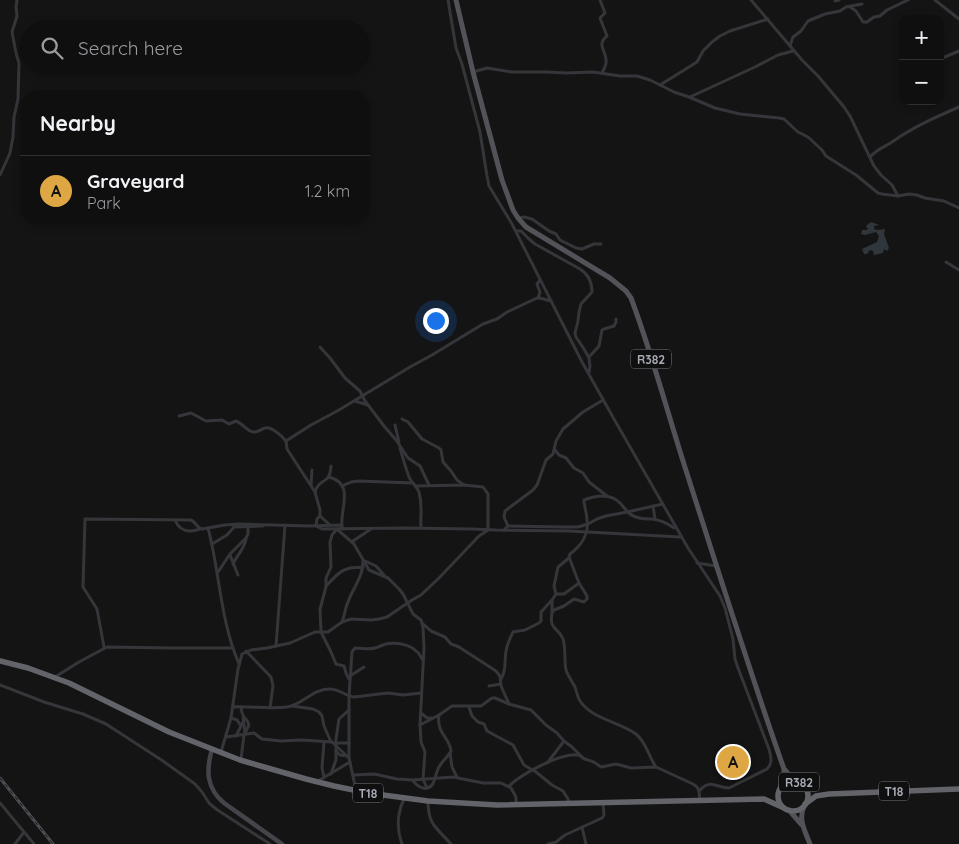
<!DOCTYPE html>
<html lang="en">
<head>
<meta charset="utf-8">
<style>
	body { margin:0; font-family:Quicksand,sans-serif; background:#181819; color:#f1f3f6 }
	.controls { position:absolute; right:15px; top:15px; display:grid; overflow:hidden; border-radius:10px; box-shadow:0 2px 8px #0003 }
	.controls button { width:45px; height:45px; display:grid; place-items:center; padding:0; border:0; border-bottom:1px solid #2f2f30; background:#0f0f10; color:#f1f3f6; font:25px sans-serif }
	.you { position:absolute; left:435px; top:320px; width:18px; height:18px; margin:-12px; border:4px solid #fff; border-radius:50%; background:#1a73e8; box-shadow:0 0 0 8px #1a73e833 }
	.badge { display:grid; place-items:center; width:32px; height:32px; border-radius:50%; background:#dea743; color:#111; font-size:16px; font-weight:700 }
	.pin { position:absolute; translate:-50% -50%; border:2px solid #fff; box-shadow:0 1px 5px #0006 }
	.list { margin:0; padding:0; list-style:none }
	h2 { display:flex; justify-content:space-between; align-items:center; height:65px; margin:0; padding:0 20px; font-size:21px }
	h2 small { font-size:16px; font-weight:400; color:#9b9c9f }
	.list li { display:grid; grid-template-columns:32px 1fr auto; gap:15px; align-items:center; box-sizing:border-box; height:70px; padding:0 20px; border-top:1px solid #2f2f30 }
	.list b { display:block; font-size:19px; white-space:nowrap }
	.list p { margin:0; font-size:16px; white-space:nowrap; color:#9b9c9f }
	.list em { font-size:16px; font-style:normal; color:#9b9c9f }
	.icon { flex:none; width:28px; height:28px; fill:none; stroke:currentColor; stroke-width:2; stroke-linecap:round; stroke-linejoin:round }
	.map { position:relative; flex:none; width:959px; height:844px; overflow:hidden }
	.search { position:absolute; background:#0f0f10; box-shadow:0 2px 8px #0003; left:20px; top:20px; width:350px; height:55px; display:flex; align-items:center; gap:12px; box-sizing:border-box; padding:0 18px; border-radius:28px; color:#9b9c9f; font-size:19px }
	.panel { position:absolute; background:#0f0f10; box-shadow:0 2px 8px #0003; left:20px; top:90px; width:350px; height:135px; border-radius:20px }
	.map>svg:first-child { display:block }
	.water { fill:#2f373d }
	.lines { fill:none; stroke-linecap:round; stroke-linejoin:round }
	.street { stroke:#35363a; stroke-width:3 }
	.secondary { stroke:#44454a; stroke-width:4.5 }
	.primary { stroke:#525359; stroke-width:5 }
	.highway { stroke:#62646a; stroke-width:5.5 }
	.rail-casing { stroke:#4d4e53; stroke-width:3 }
	.rail { stroke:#0f0f10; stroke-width:1; stroke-dasharray:4; stroke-linecap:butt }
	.labels { text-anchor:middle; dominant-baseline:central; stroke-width:5; stroke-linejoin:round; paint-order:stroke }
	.shield { fill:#0f0f10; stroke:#797c83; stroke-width:1 }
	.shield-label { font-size:12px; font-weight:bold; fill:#a7abb4 }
</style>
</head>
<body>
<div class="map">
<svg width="959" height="844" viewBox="0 0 959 844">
	<rect width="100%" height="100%" fill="#141415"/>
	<!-- water -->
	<polygon class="water" points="871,222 879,225 874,226 874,229 878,230 885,229 884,234 889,248 887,251 884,249 883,253 874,255 873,251 870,250 867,254 864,254 862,249 877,242 879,236 876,232 865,235 861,234 862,230 866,230 868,229 866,226"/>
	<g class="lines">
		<!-- street -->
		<g class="street">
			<path d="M448,0L456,48L462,64L480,132L487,176L489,186L512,224L582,362L614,419L688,548L720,596L725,608L733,639L735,659L738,668L769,749C771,757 773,763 767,769L729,788C717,788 710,778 699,791L700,801"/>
			<path d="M600,0L605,13L600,18L607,36C596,45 606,50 606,60C607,64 604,69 602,73"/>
			<polyline points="751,0 802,60 818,76 844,107 850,116 874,166 881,175 892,185 898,196"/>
			<polyline points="935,0 959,19"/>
			<polyline points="835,1 839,0"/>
			<polyline points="850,7 856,11 863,22 867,22 874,17 880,16 887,10 908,0"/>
			<polyline points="790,46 793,37 801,31 808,21 825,14 840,11 846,7 862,4"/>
			<polyline points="940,59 959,51"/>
			<polyline points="473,72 487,68 512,72 547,72 566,73 593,72 620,76 637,76 650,80 674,92 689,97 715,108 740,114 779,118 784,119 798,132 808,137 822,150 826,156 856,175 878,193 882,194 898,196 909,194 917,195 925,198 944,201 959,208"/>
			<polyline points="660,85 697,62 703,51 712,42 720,36 730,31 768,19"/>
			<polyline points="690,97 755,67 778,55 793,51"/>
			<path d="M870,157C876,150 884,147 892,142C913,127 936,117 959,107"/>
			<polyline points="0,175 10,153 13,137 14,117 18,99 19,63 16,53 12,32 17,16 16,7 17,0"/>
			<polyline points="518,218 524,217 532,219 549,231 556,234 560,240 576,248 582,249 594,244 601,244"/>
			<path d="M516,231H521L528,238L535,244L580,269C588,274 592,282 592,292L581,304L579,312L578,321L575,333L576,337L584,349L589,358L590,366L589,373"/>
			<polyline points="946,262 959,270"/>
			<polyline points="538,298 540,292 537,284 540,280"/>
			<polyline points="320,347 330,358 345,378 360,391 365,401 384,426 396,440 408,458 420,466 429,485"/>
			<polyline points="589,357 599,346 602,330 604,329 614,326 616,322 616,319"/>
			<polyline points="355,401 368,405"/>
			<path d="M179,416L191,413L206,421L222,420L229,424L236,421C242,423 247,431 253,432C258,433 261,429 265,428C271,426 282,436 286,441L287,449L315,492L320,510V516L330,525"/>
			<polyline points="402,419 408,422 422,439 439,448 441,450 443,462 451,471 457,480 464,485"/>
			<polyline points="395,425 399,442"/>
			<polyline points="286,441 311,425 339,410 410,367 432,355 483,324 497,319 507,312 537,298 540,298 551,301"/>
			<path d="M400,448C403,458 406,470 410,479C413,484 417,487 419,492C423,507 420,514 421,528"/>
			<polyline points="555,450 559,455 566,458 574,468 583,473 589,482 607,496"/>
			<path d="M329,477C355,484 340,508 342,526"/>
			<polyline points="311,485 312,470"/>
			<polyline points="342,486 351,482 359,481 413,483"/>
			<path d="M315,492C319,477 330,486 331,466"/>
			<polyline points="653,506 655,519"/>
			<polyline points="320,516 317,519 316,526 322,529 405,528 472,529 496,530 569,531 680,537"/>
			<path d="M175,520C180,532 189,533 200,529"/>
			<polyline points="508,526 564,527 578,527 588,524 597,519 606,516 627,512 663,504"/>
			<path d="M208,528C220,573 220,620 239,664"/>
			<polyline points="336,530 332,535 330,542 331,567 326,578 326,587 320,609 321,632 331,652 336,664 344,666 346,673 349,679"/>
			<polyline points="338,530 354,544 369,570 388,578 399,589 403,594 413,614 421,620 422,623 431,631 445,637 451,644 459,647 496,671 500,676 501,686 509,704 531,710 546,725 557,733 564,741 572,747 584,759"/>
			<polyline points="504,530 508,526 504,517 505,511 533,490 537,485 546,460 553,454 556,441 563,429 583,412 603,400"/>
			<polyline points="353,541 371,529"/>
			<polyline points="212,544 227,535 234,527 263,526"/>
			<polyline points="230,555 238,575"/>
			<polyline points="365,561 376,566 384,575"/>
			<polyline points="697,563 716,566"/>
			<path d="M233,564C237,555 245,548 246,539"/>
			<polyline points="218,572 230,554 246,538 248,534 248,526"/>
			<path d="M326,586C333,579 340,570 350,568C355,567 359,568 363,567"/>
			<polyline points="556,594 564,594 579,583"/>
			<polyline points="552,613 552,600 556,594 554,586 558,567 569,558"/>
			<path d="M342,622C345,615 345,608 348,602C353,588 364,575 363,560"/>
			<polyline points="422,624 423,627 424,648 420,725 421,742 425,752 423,779 427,788"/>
			<polyline points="276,646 285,525"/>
			<path d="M104,647L97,609L83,587L85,519L191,520C196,522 197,528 202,529L225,525L240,524L309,526L340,525L344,529"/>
			<polyline points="246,651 271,677 273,686 270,708"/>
			<polyline points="350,676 364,667"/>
			<polyline points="55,677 79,662 107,647 171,648 233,648"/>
			<path d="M501,679C507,670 504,661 506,651C507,645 510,638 513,632L525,630L539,623L541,621V612L552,600"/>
			<polyline points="0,685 44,702 83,714 106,724 163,761 195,784 202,792 209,803 216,809 270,844"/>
			<polyline points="489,686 501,684"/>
			<polyline points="292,706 313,709 319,712 322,716 324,726 331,742"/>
			<path d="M233,707C250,706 269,709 287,707C303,705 312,689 329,689C340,689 345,696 354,697L388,693L403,695L421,693"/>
			<polyline points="469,707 472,716 478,722 484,724 487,731 513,745 524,765 536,772 552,785 563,791 568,799 569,804"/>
			<polyline points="421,713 427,718 431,718"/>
			<polyline points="243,717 245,733"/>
			<polyline points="231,718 237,720 241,726"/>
			<polyline points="420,725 439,715 452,706 481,706 492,698 495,698 509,704"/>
			<polyline points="236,736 243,722"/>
			<polyline points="226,737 254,733 262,739 281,741 302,740 332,742 349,758"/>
			<polyline points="324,742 322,768 324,777"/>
			<polyline points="335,743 349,743"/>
			<polyline points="336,751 340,755 347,756"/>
			<polyline points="221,752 231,718 238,669 242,654 251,650 267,648 290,643 315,632 328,632 342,622 351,619 371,620 379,619 387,617 412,600 421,595 438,579 479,536 488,530 488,494 483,487 464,485 416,486"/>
			<polyline points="450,753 452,767 457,777"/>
			<path d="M241,759L244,735L249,725C247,717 242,720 241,707"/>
			<polyline points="548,762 564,741"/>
			<path d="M656,767C648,756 647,743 636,734C620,722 592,719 580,701C577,697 577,692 575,687C572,681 568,676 566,670C564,661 566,648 563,639C558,626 549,631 552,613L554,610L564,606L574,599L584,602L587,599V596L579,583L569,557L570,554C581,546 589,534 587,520C587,513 584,507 584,500C597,495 611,493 621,504C626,510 629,515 636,517C641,519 647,519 652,519C660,520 667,523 674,528"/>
			<polyline points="331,774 336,760 336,739 339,719 349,710"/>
			<polyline points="353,775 374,774 397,779 413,780 453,777 483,783 501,783 511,788 516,797 516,804"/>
			<polyline points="318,781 350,762"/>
			<path d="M413,781C416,784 418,787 423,788C436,790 434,775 439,767C442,761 448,757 451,751C450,738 436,733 439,715"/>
			<path d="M509,786C520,775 560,753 577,755C583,756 578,755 583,758C586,760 589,760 591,761C595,762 598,765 601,767L616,764L631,768L656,767L693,784L697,787L699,791"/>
			<path d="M356,790L349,758V696L352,652L355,648C362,648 368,650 375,648C379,647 382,645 386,644C396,642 409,644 416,651C420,653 420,657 423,660"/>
			<path d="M428,801C428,825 436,827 451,844"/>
			<polyline points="0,803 34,844"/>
			<polyline points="582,827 586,844"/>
			<polyline points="15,844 24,832"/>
			<path d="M402,844C396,828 397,814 404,799"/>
			<polyline points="548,844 556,842 565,835 602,818 604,815 603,803"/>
		</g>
		<!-- secondary -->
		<path class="secondary" d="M212,749C206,770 206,788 224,803L282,844"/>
		<!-- primary -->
		<g class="primary">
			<path d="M456,0L473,72L502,180L513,210L518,218L526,227L610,278L626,291L631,298C651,351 666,407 683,461C716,564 748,667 784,769V779L782,785"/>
			<polyline points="784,769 790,776 800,783"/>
			<path d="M804,806C798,820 805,831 810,844"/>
			<polyline points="789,810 801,824"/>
		</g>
		<!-- highway -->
		<g class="highway">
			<polyline points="0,661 28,668 69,683 169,732 240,760 306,779 334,786 368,793 428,801 497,805 764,799 784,808"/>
			<circle cx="793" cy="796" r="15"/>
			<polyline points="805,804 816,796 829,794 959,789"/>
		</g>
		<!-- rail casing -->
		<g class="rail-casing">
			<polyline id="rail" points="0,778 53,844"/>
		</g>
		<!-- rail -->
		<use href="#rail" class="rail"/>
	</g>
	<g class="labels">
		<!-- shield labels -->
		<g class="shield">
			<rect x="631" y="349.5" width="40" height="19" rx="4"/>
			<rect x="779" y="772.5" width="40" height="19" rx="4"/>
			<rect x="879" y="781.5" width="30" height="19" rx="4"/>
			<rect x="353" y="783.5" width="30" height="19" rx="4"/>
		</g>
		<g class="shield-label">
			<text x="651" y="359">R382</text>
			<text x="799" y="782">R382</text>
			<text x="894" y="791">T18</text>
			<text x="368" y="793">T18</text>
		</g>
	</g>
</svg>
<div class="controls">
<button>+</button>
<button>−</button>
</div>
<div class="you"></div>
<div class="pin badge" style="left:733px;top:762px">A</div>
<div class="search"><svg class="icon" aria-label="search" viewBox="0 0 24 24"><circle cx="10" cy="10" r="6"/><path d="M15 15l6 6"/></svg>Search here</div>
<section class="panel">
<h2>Nearby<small></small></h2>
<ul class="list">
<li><span class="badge">A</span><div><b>Graveyard</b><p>Park</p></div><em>1.2 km</em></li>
</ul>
</section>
</div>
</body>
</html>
